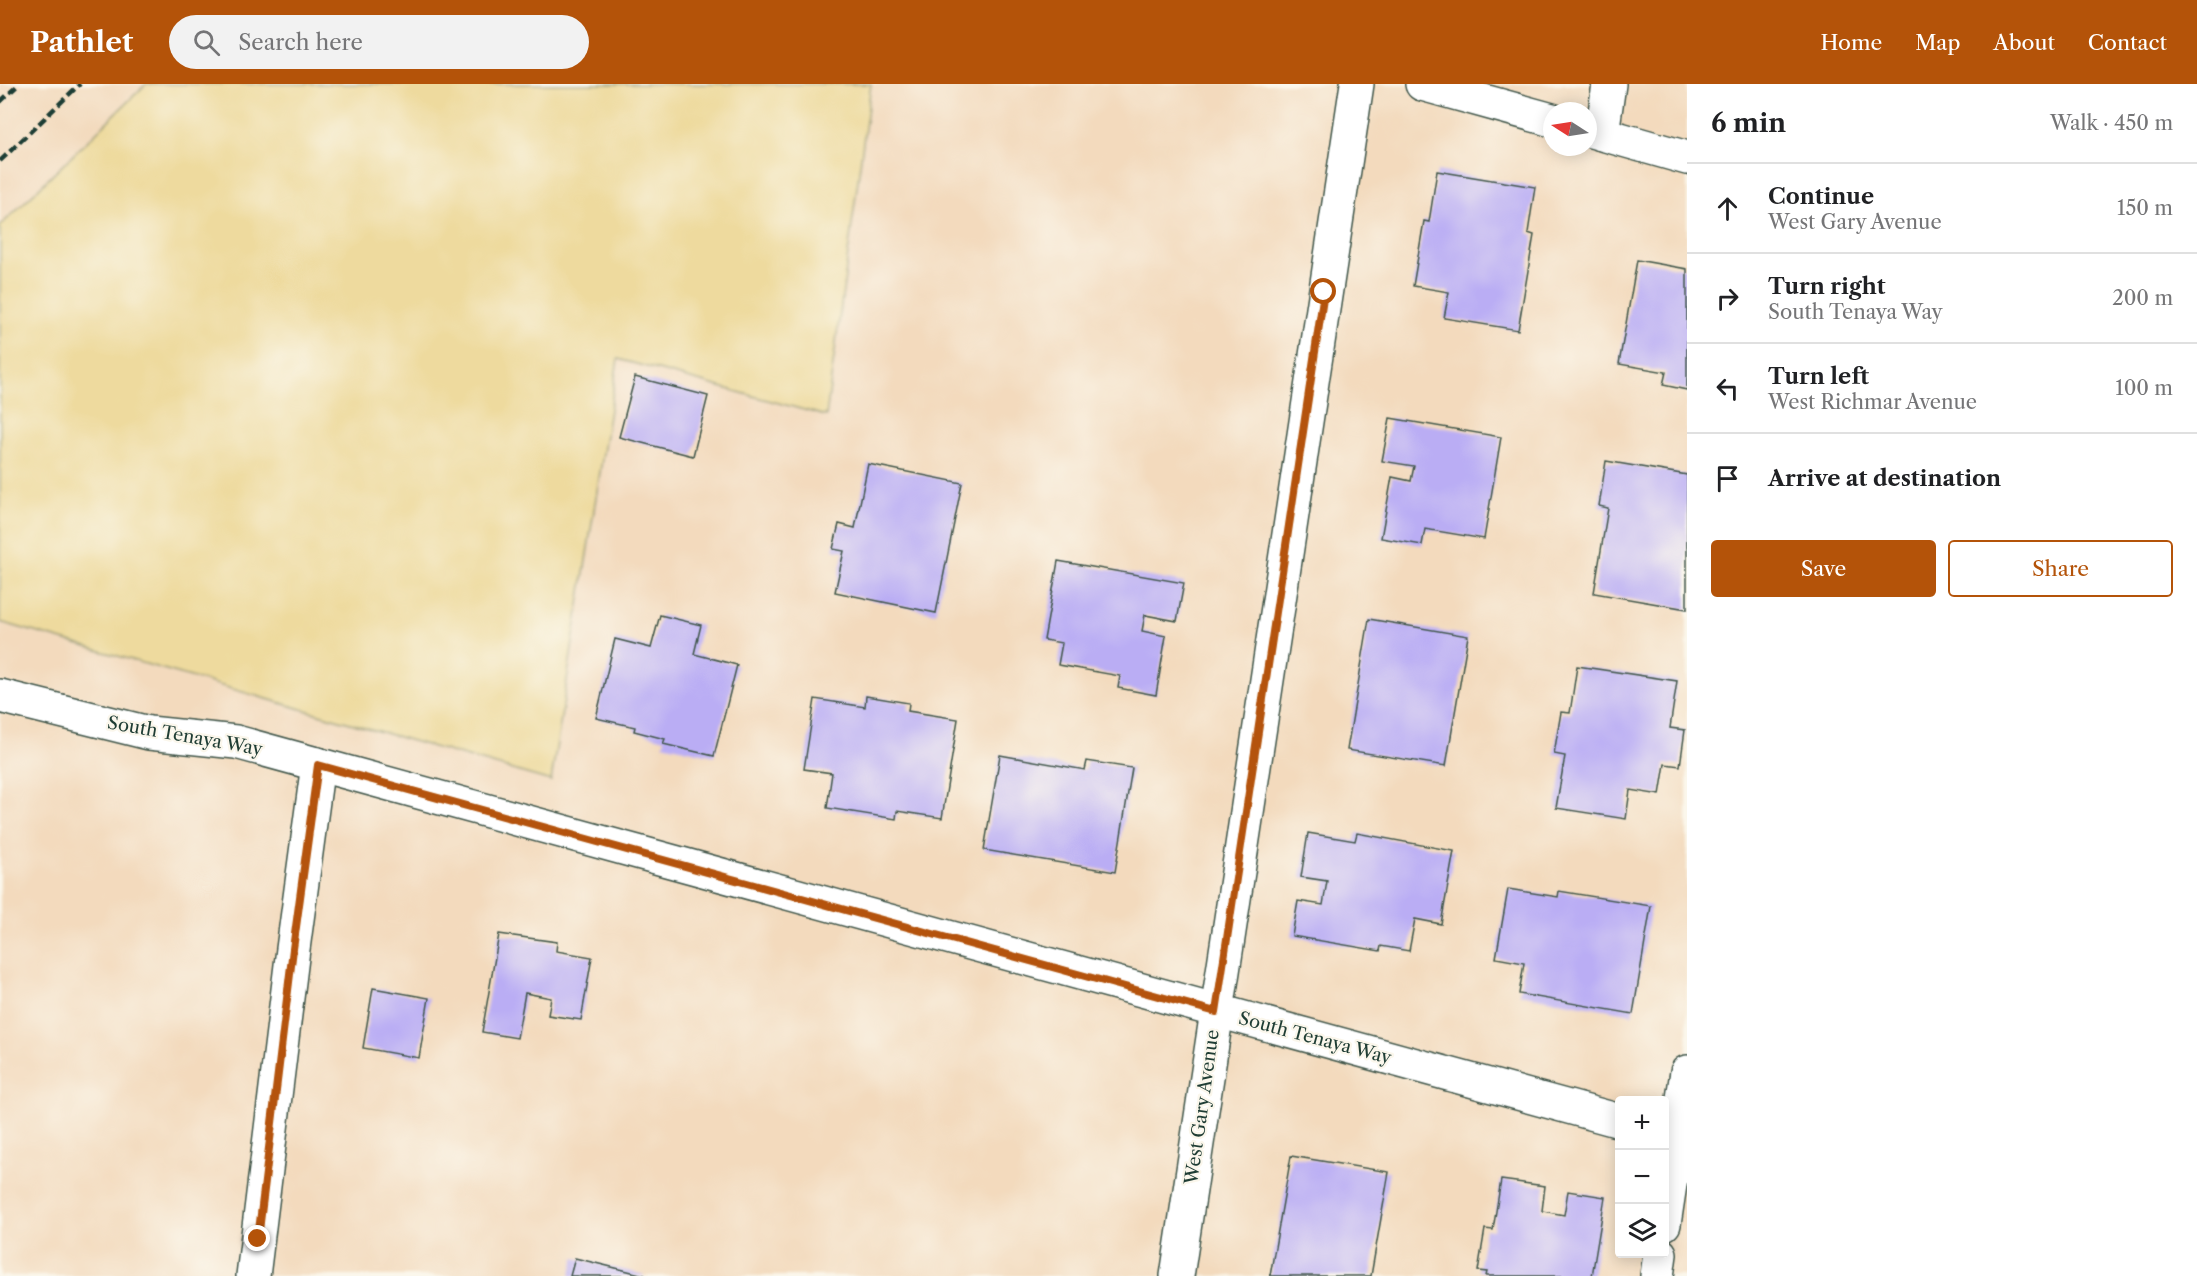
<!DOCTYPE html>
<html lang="en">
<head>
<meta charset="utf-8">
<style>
	body { margin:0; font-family:"Libre Caslon Text",serif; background:#f2f2f2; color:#202124 }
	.controls { position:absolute; right:18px; bottom:18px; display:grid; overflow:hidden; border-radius:6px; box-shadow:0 3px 15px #0003 }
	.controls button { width:54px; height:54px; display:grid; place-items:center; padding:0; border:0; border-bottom:2px solid #e0e0e0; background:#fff; color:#202124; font:30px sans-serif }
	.compass { position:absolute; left:1543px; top:18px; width:54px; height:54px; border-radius:50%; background:#fff; box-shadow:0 3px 15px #0003; rotate:282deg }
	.stop { position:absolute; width:18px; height:18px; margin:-14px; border:4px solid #b45309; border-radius:50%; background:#fff }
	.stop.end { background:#b45309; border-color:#fff; box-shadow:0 2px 6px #0008 }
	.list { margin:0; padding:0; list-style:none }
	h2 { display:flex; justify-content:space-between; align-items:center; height:78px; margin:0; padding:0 24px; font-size:26px }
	h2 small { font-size:20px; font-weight:400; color:#757577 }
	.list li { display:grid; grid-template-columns:39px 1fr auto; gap:18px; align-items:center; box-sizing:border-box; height:90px; padding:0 24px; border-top:2px solid #e0e0e0 }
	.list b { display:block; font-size:22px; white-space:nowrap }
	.list p { margin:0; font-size:20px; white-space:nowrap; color:#757577 }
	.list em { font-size:20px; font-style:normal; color:#757577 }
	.actions { display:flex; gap:12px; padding:18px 24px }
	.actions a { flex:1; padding:14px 0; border:2px solid #b45309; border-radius:6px; text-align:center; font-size:21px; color:#b45309 }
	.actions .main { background:#b45309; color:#fff }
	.icon { flex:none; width:33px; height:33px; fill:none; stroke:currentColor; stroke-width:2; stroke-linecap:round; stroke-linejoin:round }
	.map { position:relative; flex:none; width:1687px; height:1192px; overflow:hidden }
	header { display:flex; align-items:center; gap:36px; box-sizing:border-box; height:84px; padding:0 30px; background:#b45309; color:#fff }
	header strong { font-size:28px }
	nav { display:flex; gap:33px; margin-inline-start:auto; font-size:21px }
	.search { width:420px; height:54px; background:#f2f2f2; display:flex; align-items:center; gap:15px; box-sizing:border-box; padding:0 21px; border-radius:33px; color:#757577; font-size:22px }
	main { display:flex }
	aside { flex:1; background:#fff }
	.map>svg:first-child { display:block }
	.sand { fill:#eeda9e; stroke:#868c69; stroke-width:1.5 }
	.building { fill:#baadf4 }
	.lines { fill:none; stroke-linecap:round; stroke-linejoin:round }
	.minor-casing { stroke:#3f5549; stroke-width:36 }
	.minor { stroke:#fff; stroke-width:33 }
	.rail { stroke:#1f3d34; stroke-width:4.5; stroke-dasharray:9 4.5; stroke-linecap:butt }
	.route { stroke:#b45309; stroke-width:8 }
	.labels { text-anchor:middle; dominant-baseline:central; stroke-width:4.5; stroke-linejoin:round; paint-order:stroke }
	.street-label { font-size:18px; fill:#1f3d34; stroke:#fbf7ec }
</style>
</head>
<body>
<header>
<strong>Pathlet</strong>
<div class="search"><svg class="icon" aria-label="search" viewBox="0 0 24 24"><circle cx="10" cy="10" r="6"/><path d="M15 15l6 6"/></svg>Search here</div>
<nav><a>Home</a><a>Map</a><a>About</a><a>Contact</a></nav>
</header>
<main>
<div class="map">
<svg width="1687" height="1192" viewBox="0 0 1687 1192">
	<rect width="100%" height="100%" fill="#fbf7ec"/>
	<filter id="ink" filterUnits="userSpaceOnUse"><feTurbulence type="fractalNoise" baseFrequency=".0167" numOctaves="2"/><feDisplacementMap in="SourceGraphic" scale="12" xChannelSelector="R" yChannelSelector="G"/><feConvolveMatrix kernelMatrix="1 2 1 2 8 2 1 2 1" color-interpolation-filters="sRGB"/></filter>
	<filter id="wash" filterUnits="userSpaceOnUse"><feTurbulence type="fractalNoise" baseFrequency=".008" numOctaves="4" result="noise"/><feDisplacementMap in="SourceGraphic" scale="24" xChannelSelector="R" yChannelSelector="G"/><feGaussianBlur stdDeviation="1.35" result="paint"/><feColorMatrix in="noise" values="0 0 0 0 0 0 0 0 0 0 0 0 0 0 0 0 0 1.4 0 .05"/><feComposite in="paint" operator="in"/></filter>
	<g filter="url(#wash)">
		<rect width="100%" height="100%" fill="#f3dabd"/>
		<!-- sand -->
		<polygon class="sand" points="146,0 871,0 826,332 618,275 551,697 0,538 0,142"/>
		<g id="blocks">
			<!-- building -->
			<g class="building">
				<polygon points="1437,87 1535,103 1528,149 1534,151 1518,246 1444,234 1449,208 1413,202 1424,137 1429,138"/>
				<polygon points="1637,176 1687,185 1687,306 1663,301 1666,288 1619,280"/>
				<polygon points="635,293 708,312 693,372 619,353"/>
				<polygon points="1390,334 1501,353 1484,455 1425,445 1422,461 1381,454 1392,393 1411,397 1414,382 1382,377"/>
				<polygon points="1606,377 1687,391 1687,525 1594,509 1608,424 1599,422"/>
				<polygon points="868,380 962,399 936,529 835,508 844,467 833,465 839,440 855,444"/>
				<polygon points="1058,477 1184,499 1177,537 1145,531 1142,547 1166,552 1156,611 1118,604 1120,592 1058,581 1062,559 1044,556"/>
				<polygon points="660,531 701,541 694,570 737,581 714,672 663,660 665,655 634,647 635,643 596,634 615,555 651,564"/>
				<polygon points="1369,535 1468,552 1446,682 1347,666"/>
				<polygon points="1577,582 1677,597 1670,644 1685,646 1680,682 1665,680 1660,711 1630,706 1626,735 1556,724 1565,672 1554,670 1561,628 1570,629"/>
				<polygon points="866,612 909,619 908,627 958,635 942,734 897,727 896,735 827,724 832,689 804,685 815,615 865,623"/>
				<polygon points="1000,671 1085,686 1087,677 1132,684 1115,788 984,766"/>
				<polygon points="1308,749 1355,757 1357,749 1454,767 1441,840 1415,835 1409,867 1381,862 1380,867 1292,852 1298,817 1323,821 1327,797 1301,793"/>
				<polygon points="1508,805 1558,813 1559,807 1651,822 1633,930 1519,910 1524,879 1496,874"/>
				<polygon points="499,850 557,858 556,867 592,873 581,936 548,931 551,914 525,909 517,954 482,948"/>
				<polygon points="373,904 429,914 419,974 363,964"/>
				<polygon points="1291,1072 1389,1088 1371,1192 1270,1192"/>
				<polygon points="1501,1096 1545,1102 1542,1127 1564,1131 1568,1107 1605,1113 1592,1192 1486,1192 1487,1188 1478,1187 1485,1145 1493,1146"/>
				<polygon points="575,1174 644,1191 643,1192 570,1192"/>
			</g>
		</g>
	</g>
	<g filter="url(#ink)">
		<use href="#blocks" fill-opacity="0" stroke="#3f5549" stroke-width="1.5"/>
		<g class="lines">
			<!-- minor casing -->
			<g class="minor-casing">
				<g id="minor">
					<polyline points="1422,0 1552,36"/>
					<polyline points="1588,46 1687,74"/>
					<polyline points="1602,50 1609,0"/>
					<polyline points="0,612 149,649 236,658 1620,1037"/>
					<polyline points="1664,1140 1687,988"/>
					<polyline points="253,1192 293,865 318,680"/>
					<polyline points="1177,1192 1357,0"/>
					<polyline points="1657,1192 1660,1170"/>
				</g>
			</g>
			<!-- minor -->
			<use href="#minor" class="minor"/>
			<!-- rail -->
			<g class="rail">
				<polyline points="0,18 19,0"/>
				<polyline points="0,77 80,0"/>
			</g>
		</g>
	</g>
	<g class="lines" filter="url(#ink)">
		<!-- route -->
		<polyline class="route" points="258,1155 293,865 318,681 1216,928 1324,208"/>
	</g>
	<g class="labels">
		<!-- street labels -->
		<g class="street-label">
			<text transform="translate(185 652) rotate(10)">South Tenaya Way</text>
			<text transform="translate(1315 954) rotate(15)">South Tenaya Way</text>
			<text transform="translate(1202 1023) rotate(-82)">West Gary Avenue</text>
		</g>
	</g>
</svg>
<div class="controls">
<button>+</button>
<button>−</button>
<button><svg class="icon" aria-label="layers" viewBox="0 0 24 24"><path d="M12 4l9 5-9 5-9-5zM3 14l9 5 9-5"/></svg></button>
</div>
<svg class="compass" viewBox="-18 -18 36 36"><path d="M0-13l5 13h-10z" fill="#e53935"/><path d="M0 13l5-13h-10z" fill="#757577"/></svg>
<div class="stop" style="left:1324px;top:208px"></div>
<div class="stop end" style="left:258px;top:1155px"></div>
</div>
<aside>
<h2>6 min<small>Walk · 450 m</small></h2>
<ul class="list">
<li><svg class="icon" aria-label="ahead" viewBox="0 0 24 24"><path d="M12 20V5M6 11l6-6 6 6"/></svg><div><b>Continue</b><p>West Gary Avenue</p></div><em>150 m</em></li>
<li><svg class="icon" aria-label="right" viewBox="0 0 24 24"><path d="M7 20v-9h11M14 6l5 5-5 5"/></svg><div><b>Turn right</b><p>South Tenaya Way</p></div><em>200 m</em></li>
<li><svg class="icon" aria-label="left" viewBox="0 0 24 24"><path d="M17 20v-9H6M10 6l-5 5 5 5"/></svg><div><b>Turn left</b><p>West Richmar Avenue</p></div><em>100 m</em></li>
<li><svg class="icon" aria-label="arrive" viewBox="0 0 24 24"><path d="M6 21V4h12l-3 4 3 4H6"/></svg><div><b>Arrive at destination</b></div></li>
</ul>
<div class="actions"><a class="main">Save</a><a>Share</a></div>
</aside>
</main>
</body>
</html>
